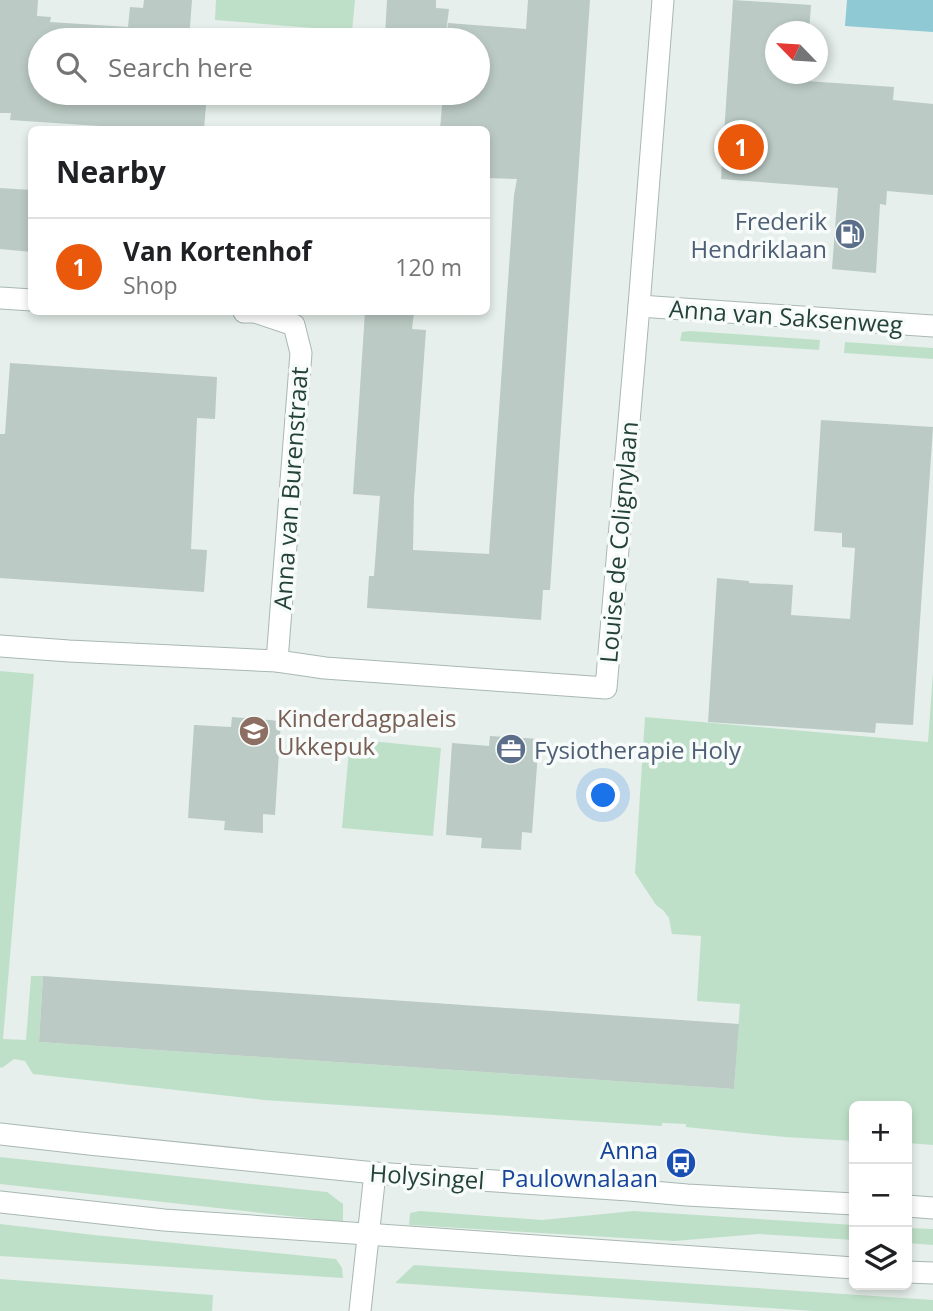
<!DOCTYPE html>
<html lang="en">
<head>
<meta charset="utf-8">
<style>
	body { margin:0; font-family:"Open Sans",sans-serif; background:#f6f6f6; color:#202124 }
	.controls { position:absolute; right:21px; bottom:21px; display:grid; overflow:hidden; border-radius:10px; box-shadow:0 4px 10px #0003 }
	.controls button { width:63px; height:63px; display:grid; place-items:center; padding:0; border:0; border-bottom:2px solid #e0e0e0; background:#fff; color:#202124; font:35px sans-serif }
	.compass { position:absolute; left:765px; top:21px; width:63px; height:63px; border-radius:50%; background:#fff; box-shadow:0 4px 10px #0003; rotate:295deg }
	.you { position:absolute; left:604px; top:796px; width:24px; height:24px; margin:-18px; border:5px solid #fff; border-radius:50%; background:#1a73e8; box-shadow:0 0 0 10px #1a73e833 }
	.badge { display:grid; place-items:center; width:46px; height:46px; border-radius:50%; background:#ea580c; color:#fff; font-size:23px; font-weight:700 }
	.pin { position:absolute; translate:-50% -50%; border:4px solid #fff; box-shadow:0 2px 7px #0006 }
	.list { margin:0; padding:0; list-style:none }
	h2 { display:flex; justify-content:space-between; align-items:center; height:91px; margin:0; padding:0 28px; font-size:30px }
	h2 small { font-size:23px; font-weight:400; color:#757577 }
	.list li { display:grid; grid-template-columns:46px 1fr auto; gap:21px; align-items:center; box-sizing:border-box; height:98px; padding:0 28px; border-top:2px solid #e0e0e0 }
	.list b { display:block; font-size:26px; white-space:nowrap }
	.list p { margin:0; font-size:23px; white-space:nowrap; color:#757577 }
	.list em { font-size:23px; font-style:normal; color:#757577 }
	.icon { flex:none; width:38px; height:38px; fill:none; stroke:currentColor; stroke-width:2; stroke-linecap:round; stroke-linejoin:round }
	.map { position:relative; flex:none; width:933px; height:1311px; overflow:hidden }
	.search { position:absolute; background:#fff; box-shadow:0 4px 10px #0003; left:28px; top:28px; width:462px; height:77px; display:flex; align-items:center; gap:18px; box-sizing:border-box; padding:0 24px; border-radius:38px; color:#757577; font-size:26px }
	.panel { position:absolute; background:#fff; box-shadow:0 4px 10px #0003; left:28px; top:126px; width:462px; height:189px; border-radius:10px }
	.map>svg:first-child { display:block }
	.green { fill:#bfe0c8 }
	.water { fill:#8ec9d4 }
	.building { fill:#bbcac4 }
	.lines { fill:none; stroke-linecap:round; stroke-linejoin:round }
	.minor-casing { stroke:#a8b8b2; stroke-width:23 }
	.minor { stroke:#fff; stroke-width:21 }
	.labels { text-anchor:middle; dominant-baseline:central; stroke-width:7; stroke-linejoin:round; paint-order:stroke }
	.service-label { font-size:24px; fill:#4e5e75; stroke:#f7fbf9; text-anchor:end }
	.street-label { font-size:24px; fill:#24423a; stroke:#f7fbf9 }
	.education-label { font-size:24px; fill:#785e54; stroke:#f7fbf9; text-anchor:start }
	.transit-label { font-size:24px; fill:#164399; stroke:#f7fbf9; text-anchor:end }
</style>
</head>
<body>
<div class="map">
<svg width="933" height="1311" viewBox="0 0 933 1311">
	<rect width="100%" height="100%" fill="#e6efeb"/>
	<!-- green -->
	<g class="green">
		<polygon points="216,0 355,0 352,31 215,20"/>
		<polygon points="690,331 820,340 819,350 680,341 682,332"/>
		<polygon points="845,342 933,348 933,359 844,353"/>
		<polygon points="0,671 34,674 3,1039 26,1040 31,976 43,976 39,1042 734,1089 740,1004 697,1001 701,936 672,934 669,918 663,910 656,905 635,873 645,717 928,742 933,672 933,1145 907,1143 907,1106 854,1106 854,1141 785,1137 686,1127 686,1124 662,1123 662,1126 264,1100 33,1074 25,1061 14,1059 2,1068 0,1067"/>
		<polygon points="350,739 441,748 433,836 342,828"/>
		<polygon points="0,1157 327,1192 343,1204 343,1222 0,1184"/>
		<polygon points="420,1211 542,1220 634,1211 854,1225 854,1240 759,1234 674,1241 409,1225 410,1213"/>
		<polygon points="0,1224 94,1235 336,1259 342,1268 343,1278 0,1256"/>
		<polygon points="907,1228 933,1229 933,1245 907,1243"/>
		<polygon points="414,1265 933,1300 933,1311 813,1311 395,1283"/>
		<polygon points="0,1279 213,1295 212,1311 0,1311"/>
	</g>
	<!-- water -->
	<polygon class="water" points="847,0 933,0 933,32 845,26"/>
	<!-- building -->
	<g class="building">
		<polygon points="0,0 38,0 37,16 51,17 50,22 128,27 130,7 143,8 144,0 192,0 189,40 40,40 40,93 207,93 204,129 144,129 10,120 11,113 0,113"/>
		<polygon points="387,0 436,0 436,8 449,9 445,40 413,40 414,38 385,36"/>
		<polygon points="528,0 590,0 550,590 543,590 541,620 367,608 369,576 374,576 380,496 353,494 365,312 414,312 412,329 426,330 414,497 413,550 489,554 514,195 517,179 486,178 486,130 440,130 443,93 478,93 478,40 446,40 448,23 526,29"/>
		<polygon points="733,0 811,5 809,32 775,32 775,74 806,74 806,81 894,87 893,100 933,104 933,195 887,191 886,205 880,204 876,273 832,269 838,188 721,179"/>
		<polygon points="0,188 32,190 32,252 0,249"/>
		<polygon points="10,363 217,377 215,419 197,418 191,549 207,550 204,592 0,578 0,434 5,434"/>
		<polygon points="821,420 933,427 913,725 876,723 875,733 708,722 717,578 749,581 749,583 793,585 791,615 850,619 855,548 842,547 842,533 814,531"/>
		<polygon points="232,717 281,721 275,815 263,814 263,833 224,830 225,821 188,818 194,725 231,727"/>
		<polygon points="490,736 539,739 532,833 522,832 521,850 481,848 482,838 446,835 452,743 489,746"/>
		<polygon points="43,976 739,1024 734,1089 39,1042"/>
	</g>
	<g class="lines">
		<!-- minor casing -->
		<g class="minor-casing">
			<g id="minor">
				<polyline points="0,298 32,300"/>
				<polyline points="639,306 933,326"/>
				<polyline points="244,312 255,312 294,325 301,353 277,661"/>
				<polyline points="0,646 69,651 277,661 325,668 606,688 639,306 663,0"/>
				<polyline points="0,1134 89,1144 375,1173 629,1190 687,1195 854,1204"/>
				<polyline points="0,1202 164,1220 854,1268"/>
				<polyline points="907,1206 933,1208"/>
				<polyline points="907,1272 933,1273"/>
				<polyline points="360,1311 375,1173"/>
			</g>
		</g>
		<!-- minor -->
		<use href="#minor" class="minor"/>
	</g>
	<!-- icons -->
	<defs>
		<g id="fuel-disc" transform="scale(1.575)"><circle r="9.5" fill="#5c6f8a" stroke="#f7fbf9"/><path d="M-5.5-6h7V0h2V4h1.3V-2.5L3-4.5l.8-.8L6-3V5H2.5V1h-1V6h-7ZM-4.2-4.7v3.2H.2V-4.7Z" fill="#fff"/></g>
		<g id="school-disc" transform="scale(1.575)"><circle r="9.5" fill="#8d6e63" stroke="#f7fbf9"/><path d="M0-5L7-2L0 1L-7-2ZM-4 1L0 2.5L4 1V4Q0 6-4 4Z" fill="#fff"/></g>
		<g id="office-disc" transform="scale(1.575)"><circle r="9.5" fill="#5c6f8a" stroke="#f7fbf9"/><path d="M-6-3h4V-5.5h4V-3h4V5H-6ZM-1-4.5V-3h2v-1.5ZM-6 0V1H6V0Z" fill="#fff"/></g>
		<g id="bus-disc" transform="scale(1.575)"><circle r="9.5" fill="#1a4fb4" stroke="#f7fbf9"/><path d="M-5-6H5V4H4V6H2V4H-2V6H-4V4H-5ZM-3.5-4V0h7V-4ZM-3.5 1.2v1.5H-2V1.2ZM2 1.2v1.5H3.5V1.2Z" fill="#fff"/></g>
	</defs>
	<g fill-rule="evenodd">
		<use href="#fuel-disc" x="850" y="234"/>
		<use href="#school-disc" x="254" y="731"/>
		<use href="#office-disc" x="511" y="749"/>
		<use href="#bus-disc" x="681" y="1163"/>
	</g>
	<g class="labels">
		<!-- service labels -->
		<g class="service-label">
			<text x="827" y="220">Frederik<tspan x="827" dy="28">Hendriklaan</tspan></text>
			<text x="534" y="749" text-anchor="start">Fysiotherapie Holy</text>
		</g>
		<!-- street labels -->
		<g class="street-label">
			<text transform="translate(786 316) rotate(4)">Anna van Saksenweg</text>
			<text transform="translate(290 488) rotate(-86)">Anna van Burenstraat</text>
			<text transform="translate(618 542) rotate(-85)">Louise de Colignylaan</text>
			<text transform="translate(427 1176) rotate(4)">Holysingel</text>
		</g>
		<!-- education labels -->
		<g class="education-label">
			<text x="277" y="717">Kinderdagpaleis<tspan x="277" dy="28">Ukkepuk</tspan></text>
		</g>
		<!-- transit labels -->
		<g class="transit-label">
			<text x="658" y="1149">Anna<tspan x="658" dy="28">Paulownalaan</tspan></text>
		</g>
	</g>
</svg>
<div class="controls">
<button>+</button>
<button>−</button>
<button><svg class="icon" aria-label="layers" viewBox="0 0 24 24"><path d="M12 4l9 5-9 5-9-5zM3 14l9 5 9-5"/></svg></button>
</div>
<svg class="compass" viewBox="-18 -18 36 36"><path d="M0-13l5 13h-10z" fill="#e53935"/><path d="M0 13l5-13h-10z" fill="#757577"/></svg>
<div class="you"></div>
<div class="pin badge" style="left:741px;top:147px">1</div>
<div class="search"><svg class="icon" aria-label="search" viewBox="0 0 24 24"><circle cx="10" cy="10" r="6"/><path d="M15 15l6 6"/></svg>Search here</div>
<section class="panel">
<h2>Nearby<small></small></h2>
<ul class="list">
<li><span class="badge">1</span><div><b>Van Kortenhof</b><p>Shop</p></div><em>120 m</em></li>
</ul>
</section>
</div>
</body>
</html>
